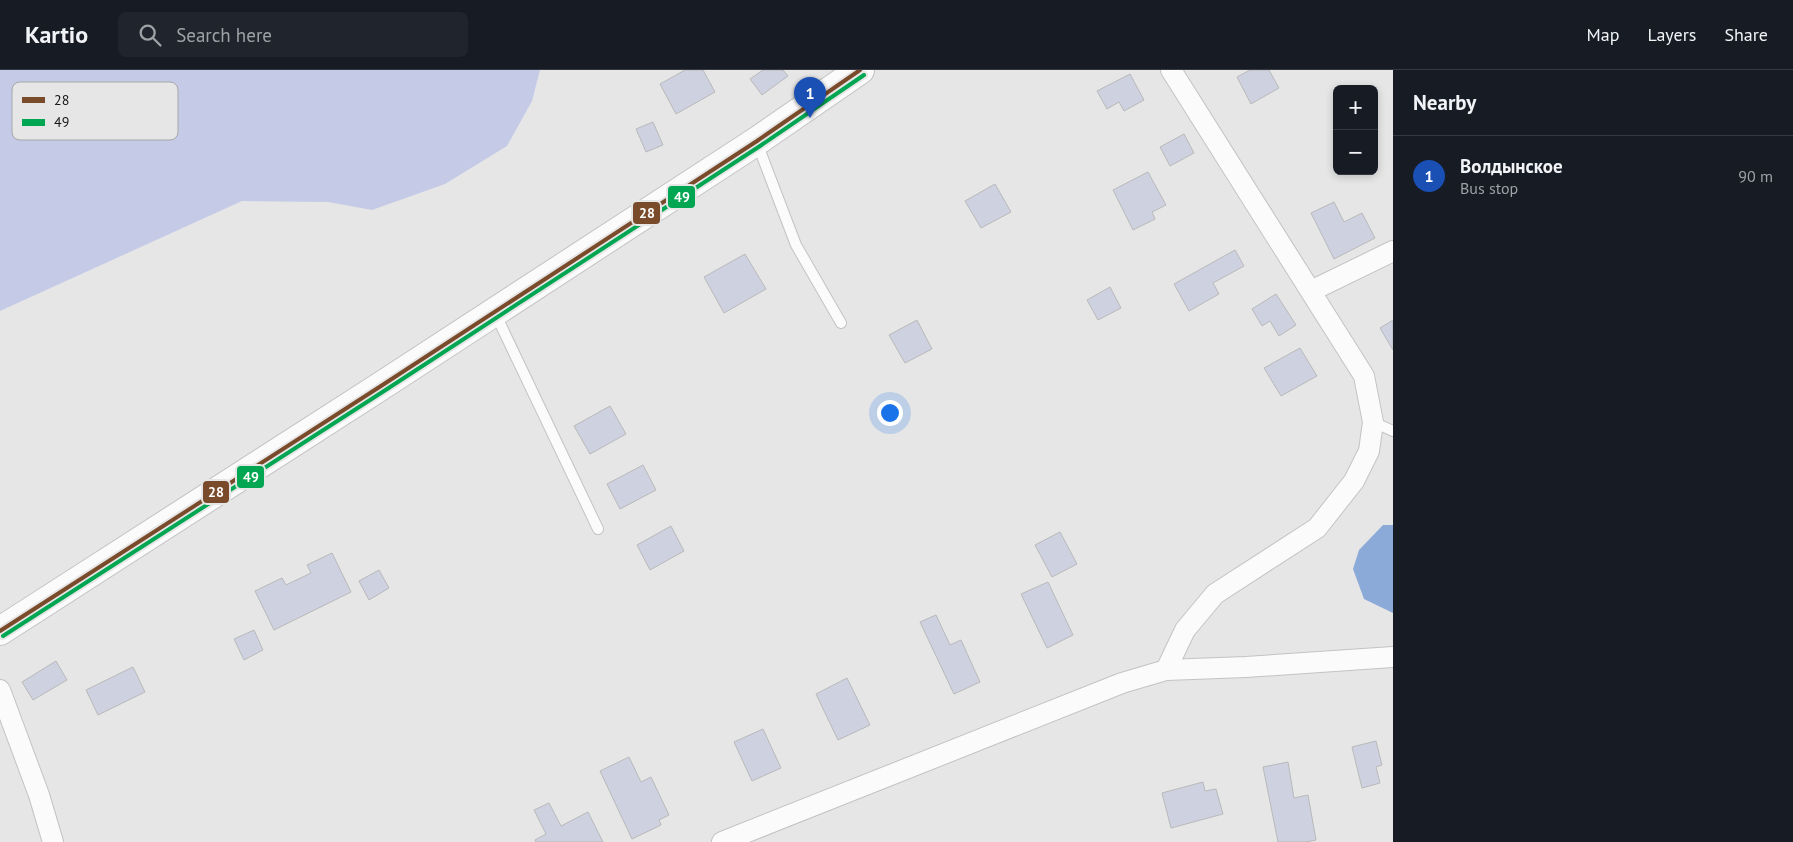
<!DOCTYPE html>
<html lang="en">
<head>
<meta charset="utf-8">
<style>
	body { margin:0; font-family:"PT Sans",sans-serif; background:#20242c; color:#f1f3f6 }
	.controls { position:absolute; right:15px; top:15px; display:grid; overflow:hidden; border-radius:8px; box-shadow:0 2px 8px #0003 }
	.controls button { width:45px; height:45px; display:grid; place-items:center; padding:0; border:0; border-bottom:1px solid #363941; background:#171b24; color:#f1f3f6; font:25px sans-serif }
	.you { position:absolute; left:889px; top:342px; width:18px; height:18px; margin:-12px; border:4px solid #fff; border-radius:50%; background:#1a73e8; box-shadow:0 0 0 8px #1a73e833 }
	.badge { display:grid; place-items:center; width:32px; height:32px; border-radius:50%; background:#afb0b2; color:#fff; font-size:16px; font-weight:700 }
	.pin { position:absolute; translate:-50% -41px; filter:drop-shadow(0 1px 2px #0008) }
	.pin::after { content:''; position:absolute; top:26px; width:18px; height:15px; background:inherit; clip-path:polygon(0 0,100% 0,50% 100%) }
	.list { margin:0; padding:0; list-style:none }
	h2 { display:flex; justify-content:space-between; align-items:center; height:65px; margin:0; padding:0 20px; font-size:21px }
	h2 small { font-size:16px; font-weight:400; color:#9ea1a6 }
	.list li { display:grid; grid-template-columns:32px 1fr auto; gap:15px; align-items:center; box-sizing:border-box; height:80px; padding:0 20px; border-top:1px solid #363941 }
	.list b { display:block; font-size:19px; white-space:nowrap }
	.list p { margin:0; font-size:16px; white-space:nowrap; color:#9ea1a6 }
	.list em { font-size:16px; font-style:normal; color:#9ea1a6 }
	.icon { flex:none; width:28px; height:28px; fill:none; stroke:currentColor; stroke-width:2; stroke-linecap:round; stroke-linejoin:round }
	.map { position:relative; flex:none; width:1393px; height:772px; overflow:hidden }
	header { display:flex; align-items:center; gap:30px; box-sizing:border-box; height:70px; padding:0 25px; background:#171b24; border-bottom:1px solid #363941 }
	header strong { font-size:24px }
	nav { display:flex; gap:28px; margin-inline-start:auto; font-size:18px }
	.search { width:350px; height:45px; background:#20242c; display:flex; align-items:center; gap:12px; box-sizing:border-box; padding:0 18px; border-radius:8px; color:#9ea1a6; font-size:19px }
	main { display:flex }
	aside { flex:1; background:#171b24 }
	.map>svg:first-child { display:block }
	.green { fill:#c5cbe7 }
	.water { fill:#8caad8 }
	.building { fill:#ced1e0; stroke:#b9b9ba }
	.lines { fill:none; stroke-linecap:round; stroke-linejoin:round }
	.lane-casing { stroke:#c3c3c4; stroke-width:12 }
	.street-casing { stroke:#c3c3c4; stroke-width:22 }
	.secondary-casing { stroke:#c3c3c4; stroke-width:30 }
	.lane { stroke:#fbfbfb; stroke-width:10 }
	.street { stroke:#fbfbfb; stroke-width:20 }
	.secondary { stroke:#fbfbfb; stroke-width:28 }
	.bus-1-casing { stroke:#e6e6e7; stroke-width:8 }
	.bus-2-casing { stroke:#e6e6e7; stroke-width:8 }
	.bus-1 { stroke:#7a4b2a; stroke-width:4 }
	.bus-2 { stroke:#00a651; stroke-width:4 }
	.key { fill:#e6e6e7; stroke:#a7a7a8; stroke-width:1 }
	.key-label { font-size:14px; fill:#141515 }
	.line-badge { stroke:#e6e6e7; stroke-width:2 }
	.badge-label { font-size:14px; text-anchor:middle; font-weight:bold; fill:#fff }
</style>
</head>
<body>
<header>
<strong>Kartio</strong>
<div class="search"><svg class="icon" aria-label="search" viewBox="0 0 24 24"><circle cx="10" cy="10" r="6"/><path d="M15 15l6 6"/></svg>Search here</div>
<nav><a>Map</a><a>Layers</a><a>Share</a></nav>
</header>
<main>
<div class="map">
<svg width="1393" height="772" viewBox="0 0 1393 772">
	<rect width="100%" height="100%" fill="#e6e6e7"/>
	<!-- green -->
	<polygon class="green" points="0,0 540,0 532,31 507,76 445,114 372,140 328,132 242,131 0,241"/>
	<!-- water -->
	<polygon class="water" points="1383,455 1393,455 1393,543 1364,529 1353,499 1359,480"/>
	<!-- building -->
	<g class="building">
		<polygon points="685,0 703,0 715,22 676,44 660,14"/>
		<polygon points="763,0 783,0 788,6 762,25 750,9"/>
		<polygon points="1250,0 1269,0 1279,18 1251,34 1237,7"/>
		<polygon points="1130,4 1144,30 1124,41 1119,32 1107,39 1097,21"/>
		<polygon points="653,52 663,75 646,82 636,59"/>
		<polygon points="1184,64 1194,83 1170,96 1160,77"/>
		<polygon points="1148,102 1166,135 1152,142 1155,149 1133,160 1113,120"/>
		<polygon points="995,114 1011,142 981,158 965,131"/>
		<polygon points="1334,132 1344,152 1362,143 1375,168 1334,189 1311,143"/>
		<polygon points="1235,180 1244,196 1213,213 1219,224 1189,241 1174,214"/>
		<polygon points="745,184 766,219 724,243 704,207"/>
		<polygon points="1110,217 1121,238 1098,250 1087,230"/>
		<polygon points="1276,224 1296,255 1279,266 1270,251 1262,256 1252,239"/>
		<polygon points="917,250 932,279 905,293 889,265"/>
		<polygon points="1393,250 1393,280 1380,258"/>
		<polygon points="1300,278 1317,306 1281,326 1264,298"/>
		<polygon points="610,336 626,364 590,384 574,356"/>
		<polygon points="643,395 656,420 620,439 607,414"/>
		<polygon points="671,456 684,481 650,500 637,475"/>
		<polygon points="1060,462 1077,494 1052,507 1035,475"/>
		<polygon points="332,483 351,522 274,560 255,521 282,508 286,515 311,503 307,495"/>
		<polygon points="379,500 389,518 369,530 359,511"/>
		<polygon points="1048,512 1073,565 1047,578 1021,524"/>
		<polygon points="936,545 950,575 961,570 980,612 954,624 920,552"/>
		<polygon points="254,560 263,580 244,590 234,569"/>
		<polygon points="56,591 67,610 33,630 22,612"/>
		<polygon points="133,597 145,622 98,645 86,620"/>
		<polygon points="847,608 870,655 838,670 816,624"/>
		<polygon points="763,659 781,698 752,711 734,672"/>
		<polygon points="1376,671 1382,695 1376,697 1380,713 1362,718 1352,677"/>
		<polygon points="629,687 641,712 651,707 669,745 659,750 661,755 632,769 600,701"/>
		<polygon points="1288,692 1294,728 1308,725 1316,770 1306,772 1278,772 1263,697"/>
		<polygon points="1203,712 1205,721 1216,719 1223,744 1171,758 1162,723"/>
		<polygon points="549,733 561,756 588,742 603,772 536,772 535,770 546,764 534,740"/>
	</g>
	<g class="lines">
		<!-- lane casing -->
		<g class="lane-casing">
			<g id="lane">
				<polyline points="757,73 796,175 841,253"/>
				<polyline points="495,243 598,459"/>
				<polyline points="1373,352 1393,361"/>
			</g>
		</g>
		<!-- street casing -->
		<g class="street-casing">
			<g id="street">
				<polyline points="1311,221 1393,181"/>
				<polyline points="1166,600 1185,560 1215,524 1317,458 1354,411 1369,381 1373,352 1364,306 1171,0"/>
				<polyline points="0,620 39,725 53,772"/>
				<polyline points="722,772 1122,613 1166,600 1246,597 1393,587"/>
			</g>
		</g>
		<!-- secondary casing -->
		<g class="secondary-casing">
			<polyline id="secondary" points="0,561 381,316 757,71 860,0"/>
		</g>
		<!-- lane -->
		<use href="#lane" class="lane"/>
		<!-- street -->
		<use href="#street" class="street"/>
		<!-- secondary -->
		<use href="#secondary" class="secondary"/>
		<!-- bus-1 casing -->
		<g class="bus-1-casing">
			<polyline id="bus-1" points="0,561 381,316 757,71 860,0"/>
		</g>
		<!-- bus-2 casing -->
		<g class="bus-2-casing">
			<polyline id="bus-2" points="3,566 384,321 760,76 864,5"/>
		</g>
		<!-- bus-1 -->
		<use href="#bus-1" class="bus-1"/>
		<!-- bus-2 -->
		<use href="#bus-2" class="bus-2"/>
	</g>
	<!-- legend -->
	<rect x="12" y="12" width="166" height="58" rx="8" class="key"/>
	<rect x="22" y="27" width="23" height="6" fill="#7a4b2a"/>
	<rect x="22" y="49" width="23" height="7" fill="#00a651"/>
	<g class="key-label">
		<text x="54" y="35">28</text>
		<text x="54" y="57">49</text>
	</g>
	<g class="line-badge">
		<rect x="667" y="115" width="29" height="24" rx="5" fill="#00a651"/>
		<rect x="632" y="131" width="29" height="24" rx="5" fill="#7a4b2a"/>
		<rect x="236" y="395" width="29" height="24" rx="5" fill="#00a651"/>
		<rect x="202" y="410" width="28" height="24" rx="5" fill="#7a4b2a"/>
	</g>
	<g class="badge-label">
		<text x="682" y="132">49</text>
		<text x="647" y="148">28</text>
		<text x="251" y="412">49</text>
		<text x="216" y="427">28</text>
	</g>
</svg>
<div class="controls">
<button>+</button>
<button>−</button>
</div>
<div class="you"></div>
<div class="pin badge" style="left:810px;top:48px;background:#1a4fb4">1</div>
</div>
<aside>
<h2>Nearby<small></small></h2>
<ul class="list">
<li><span class="badge" style="background:#1a4fb4">1</span><div><b>Волдынское</b><p>Bus stop</p></div><em>90 m</em></li>
</ul>
</aside>
</main>
</body>
</html>
